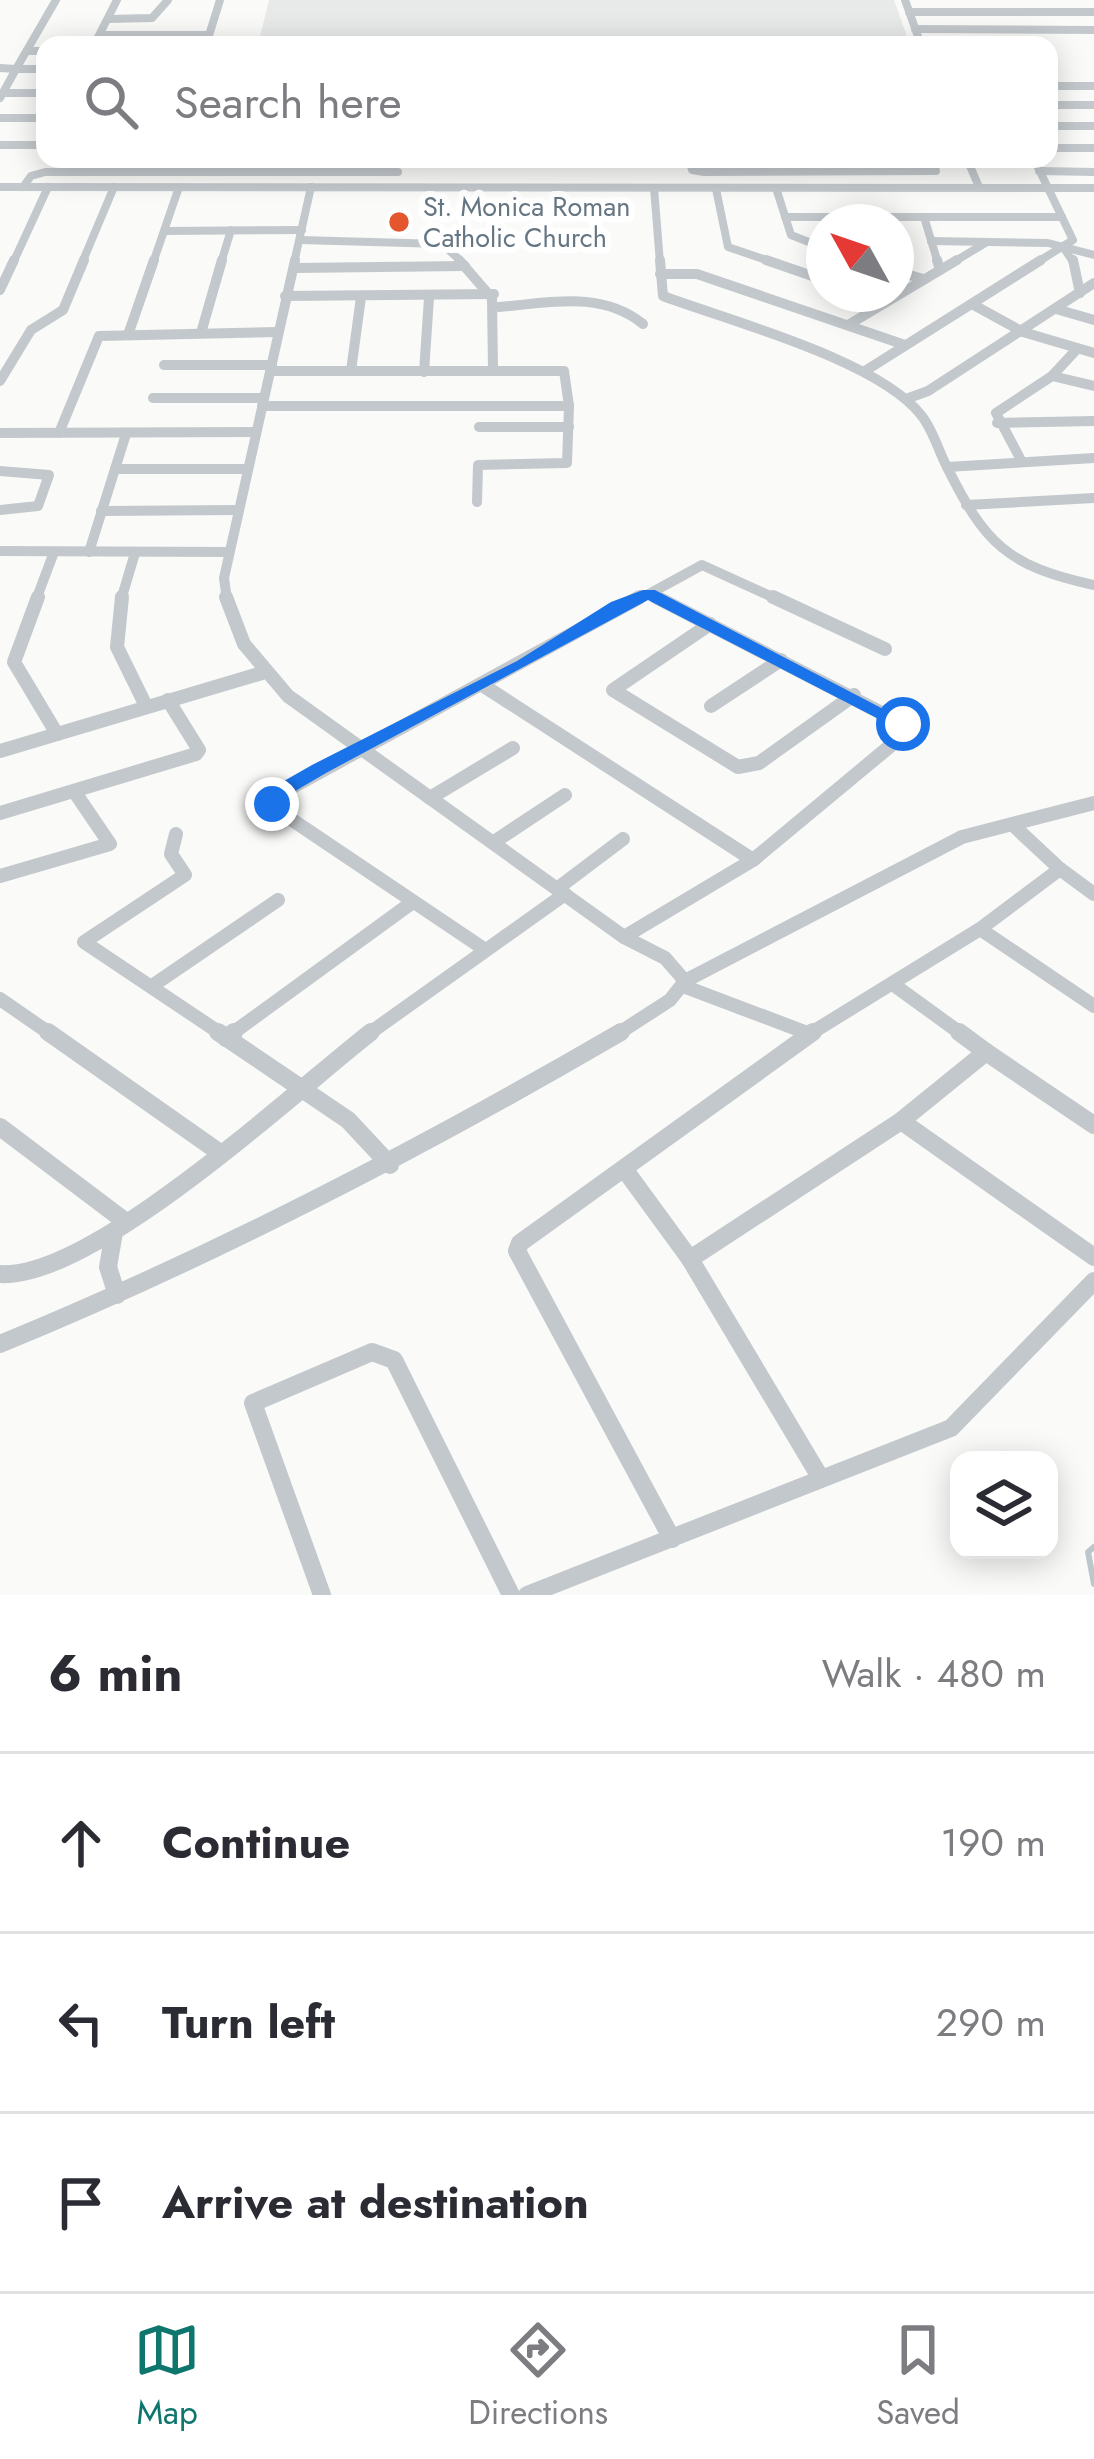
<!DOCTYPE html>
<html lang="en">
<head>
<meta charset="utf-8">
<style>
	body { margin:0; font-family:Jost,sans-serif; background:#f7f7f7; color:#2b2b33 }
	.controls { position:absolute; right:36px; bottom:36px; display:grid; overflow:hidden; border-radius:24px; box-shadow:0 6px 30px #0003 }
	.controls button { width:108px; height:108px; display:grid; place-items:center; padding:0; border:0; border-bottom:3px solid #e1e1e2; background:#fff; color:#2b2b33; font:60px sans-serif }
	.compass { position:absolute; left:806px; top:204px; width:108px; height:108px; border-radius:50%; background:#fff; box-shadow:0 6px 30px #0003; rotate:310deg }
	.stop { position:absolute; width:36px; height:36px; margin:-27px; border:9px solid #1a73e8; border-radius:50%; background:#fff }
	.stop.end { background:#1a73e8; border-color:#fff; box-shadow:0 3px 12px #0008 }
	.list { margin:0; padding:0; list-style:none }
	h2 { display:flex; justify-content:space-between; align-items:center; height:156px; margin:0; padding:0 48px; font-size:51px }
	h2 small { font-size:39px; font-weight:400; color:#7c7c81 }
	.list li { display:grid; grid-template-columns:78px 1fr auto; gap:36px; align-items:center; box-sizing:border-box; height:180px; padding:0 48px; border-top:3px solid #e1e1e2 }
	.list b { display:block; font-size:45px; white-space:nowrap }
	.list em { font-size:39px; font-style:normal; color:#7c7c81 }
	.icon { flex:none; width:66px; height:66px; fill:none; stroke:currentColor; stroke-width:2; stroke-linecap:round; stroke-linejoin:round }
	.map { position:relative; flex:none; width:1094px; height:1595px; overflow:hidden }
	.search { position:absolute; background:#fff; box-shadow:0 6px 30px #0003; left:36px; right:36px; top:36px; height:132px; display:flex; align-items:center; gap:30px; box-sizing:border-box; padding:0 42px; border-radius:24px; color:#7c7c81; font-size:45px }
	.sheet { height:696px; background:#fff }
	nav { display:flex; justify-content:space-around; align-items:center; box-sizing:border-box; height:168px; border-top:3px solid #e1e1e2; background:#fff; font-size:33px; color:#7c7c81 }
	nav a { display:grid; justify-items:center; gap:6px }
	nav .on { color:#0f766e }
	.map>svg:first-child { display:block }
	.built { fill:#e8e9e9 }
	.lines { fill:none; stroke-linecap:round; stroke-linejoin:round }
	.stream { stroke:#bbc7cb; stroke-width:6 }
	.minor-far3 { stroke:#c3c8cc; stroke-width:8 }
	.minor-far2 { stroke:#c3c8cc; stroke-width:10 }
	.minor-far1 { stroke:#c3c8cc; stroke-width:14 }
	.minor { stroke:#c3c8cc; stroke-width:18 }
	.route { fill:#1a73e8 }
	.poi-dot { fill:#e4572e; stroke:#fff; stroke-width:4.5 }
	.labels { text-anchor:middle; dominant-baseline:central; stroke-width:12; stroke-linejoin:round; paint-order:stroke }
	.far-poi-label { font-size:27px; fill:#657683; stroke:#fff; text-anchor:start }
</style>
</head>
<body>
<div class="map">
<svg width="1094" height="1595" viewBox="0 0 1094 1595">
	<rect width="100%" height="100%" fill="#fafaf8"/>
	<!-- built -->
	<polygon class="built" points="269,0 894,0 910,45 258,45"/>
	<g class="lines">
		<!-- stream -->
		<polyline class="stream" points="1094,1547 1088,1552 1094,1584"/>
		<!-- minor-far3 -->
		<g class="minor-far3">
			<polyline points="905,0 921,45"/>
			<polyline points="909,12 1094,12"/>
			<polyline points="108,19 152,18 168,0"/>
			<polyline points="915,29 1094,30"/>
			<polyline points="101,35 208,35"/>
			<polyline points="94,45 117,0"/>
			<polyline points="206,45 220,0"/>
			<polyline points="27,51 45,51"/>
			<polyline points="0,68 16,69 56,0"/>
			<polyline points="1049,86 1094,86"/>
			<polyline points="4,93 45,93"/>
			<polyline points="0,98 16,69 45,69"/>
			<polyline points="1049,105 1094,105"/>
			<polyline points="0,118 45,118"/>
			<polyline points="1049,126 1094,126"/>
			<polyline points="0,145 45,145"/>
			<polyline points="1049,148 1094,148"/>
			<polyline points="689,159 692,170 704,172 936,171 932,159"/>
			<polyline points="967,159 979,187"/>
			<polyline points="1034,159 1073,240 1036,263"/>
			<polyline points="1039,171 1094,172"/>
			<polyline points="0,187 1094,188"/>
			<polyline points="23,187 31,176 45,172 398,172"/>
			<polyline points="654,188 660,263"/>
			<polyline points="776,188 791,235 824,248"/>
			<polyline points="716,189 728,247 775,263"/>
			<polyline points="785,217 1062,217"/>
			<polyline points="924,217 938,263"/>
			<polyline points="166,231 302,230"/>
			<polyline points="300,240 442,244 463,263"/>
			<polyline points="931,241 1048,243 1094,255"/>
			<polyline points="1063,247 1074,263"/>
			<polyline points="13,263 48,187"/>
			<polyline points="82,263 114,187"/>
			<polyline points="153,263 179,187"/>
			<polyline points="221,263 231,230"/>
			<polyline points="294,263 311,187"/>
			<polyline points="952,263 987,242"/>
		</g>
		<!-- minor-far2 -->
		<g class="minor-far2">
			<polyline points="459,260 492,298 493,370"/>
			<path d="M660,260L663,296C730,321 878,360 921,415C932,428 938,449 946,465C985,544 1007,566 1094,585"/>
			<polyline points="766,260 824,280"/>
			<polyline points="937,260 940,270"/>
			<polyline points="1073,260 1080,293"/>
			<polyline points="294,268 465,266"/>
			<polyline points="896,271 923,279"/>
			<polyline points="660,274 697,274 905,345"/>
			<polyline points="0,290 14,260"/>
			<polyline points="285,296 494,294"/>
			<polyline points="972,304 1023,332 1094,353"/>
			<path d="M499,307C549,303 601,290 643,324"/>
			<polyline points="1056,309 1094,320"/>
			<polyline points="848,325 957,260"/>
			<polyline points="129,332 154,260"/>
			<polyline points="201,333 222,260"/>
			<polyline points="164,365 272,365"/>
			<polyline points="351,371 361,297"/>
			<polyline points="865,371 1041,260"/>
			<polyline points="424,372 429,298"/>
			<polyline points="1052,376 1094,386"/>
			<polyline points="0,381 31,330 63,310 84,260"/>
			<polyline points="153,398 264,398"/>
			<polyline points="906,399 928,391 1094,283"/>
			<polyline points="262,406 569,406 564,371 270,371"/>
			<polyline points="997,423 1094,421"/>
			<polyline points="479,427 569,427"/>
			<polyline points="0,433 254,432"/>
			<polyline points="59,433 99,336 278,332"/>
			<polyline points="1022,462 996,413 1052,376 1077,349"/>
			<polyline points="947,467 1094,458"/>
			<polyline points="115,469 246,469"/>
			<polyline points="0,471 49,475 38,506 0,510"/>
			<polyline points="477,502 478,465 567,463 569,406"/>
			<polyline points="966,505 1094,498"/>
			<polyline points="101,511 236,510"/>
			<polyline points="0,551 228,552"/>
			<polyline points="89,552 126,434"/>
			<polyline points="649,594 702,565 779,600"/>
			<polyline points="36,600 54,552"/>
			<polyline points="121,600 135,553"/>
			<polyline points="227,600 224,578 295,260"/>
			<polyline points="632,600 649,594 661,600"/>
		</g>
		<!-- minor-far1 -->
		<g class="minor-far1">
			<polyline points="38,597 14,662 57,734"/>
			<polyline points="122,597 117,647 146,706"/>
			<polyline points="226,597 244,644 288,696 624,937 665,958 685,981 670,1000 616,1035"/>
			<polyline points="773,597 885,649"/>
			<polyline points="710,624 613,690 738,767 759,763 854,695"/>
			<polyline points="484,686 753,860"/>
			<polyline points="711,706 781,660"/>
			<polyline points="0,751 262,673"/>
			<polyline points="430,798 513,748"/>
			<polyline points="0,813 196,754 199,750 168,700"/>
			<polyline points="176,834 171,854 185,875 84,942 223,1035"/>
			<polyline points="494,842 565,795"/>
			<polyline points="1060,869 1094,894"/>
			<polyline points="0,876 110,844 76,794"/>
			<polyline points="558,888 623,839"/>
			<polyline points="980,929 1094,1006"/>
			<polyline points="624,937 753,860 901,737 903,724 656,597"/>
			<polyline points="481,947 273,807 272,798 640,597"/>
			<polyline points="685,981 962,837 1094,803"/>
			<polyline points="894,985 963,1035"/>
			<polyline points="152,986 278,900"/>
			<polyline points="683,986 810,1034"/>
			<polyline points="0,999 52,1035"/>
			<polyline points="230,1035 410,904"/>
			<polyline points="367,1035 565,894"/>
			<polyline points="808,1035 980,929 1060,869 1014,826"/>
		</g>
		<!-- minor -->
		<g class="minor">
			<polyline points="48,1032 216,1150"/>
			<polyline points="218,1032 348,1120 390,1165"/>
			<polyline points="226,1038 234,1032"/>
			<polyline points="986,1052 1094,1125"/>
			<polyline points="901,1121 1094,1257"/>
			<polyline points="0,1127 126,1222"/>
			<polyline points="625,1170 690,1259 820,1477"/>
			<polyline points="114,1232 108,1267 117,1295"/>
			<polyline points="690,1259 901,1121 986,1052 959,1032"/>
			<path d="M0,1274C92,1280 294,1092 371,1032"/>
			<path d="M0,1344C215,1256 420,1149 621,1032"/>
			<polyline points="672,1539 517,1251 520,1243 813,1032"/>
			<polyline points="322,1595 253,1403 372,1352 394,1360 511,1595"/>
			<polyline points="527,1595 951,1428 1094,1281"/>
		</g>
	</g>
	<!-- route -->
	<polygon class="route" points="643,590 655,590 912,724 896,728 648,600 326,773 285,797 278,808 262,804 270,789 312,765 517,661 611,602"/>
	<!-- markers -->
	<circle class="poi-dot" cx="399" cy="222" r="12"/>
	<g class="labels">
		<!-- far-poi labels -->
		<g class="far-poi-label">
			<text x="423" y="206">St. Monica Roman<tspan x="423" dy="31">Catholic Church</tspan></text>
		</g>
	</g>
</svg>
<div class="controls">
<button><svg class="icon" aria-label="layers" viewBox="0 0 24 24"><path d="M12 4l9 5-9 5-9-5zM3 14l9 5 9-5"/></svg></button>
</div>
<svg class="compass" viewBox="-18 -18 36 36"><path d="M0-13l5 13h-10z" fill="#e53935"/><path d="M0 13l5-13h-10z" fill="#7c7c81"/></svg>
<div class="stop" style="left:903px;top:724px"></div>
<div class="stop end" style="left:272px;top:804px"></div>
<div class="search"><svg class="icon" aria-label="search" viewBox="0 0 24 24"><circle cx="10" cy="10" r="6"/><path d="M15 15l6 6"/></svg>Search here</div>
</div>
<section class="sheet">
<h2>6 min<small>Walk · 480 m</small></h2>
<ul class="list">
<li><svg class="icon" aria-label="ahead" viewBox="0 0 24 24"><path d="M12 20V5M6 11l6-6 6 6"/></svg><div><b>Continue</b></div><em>190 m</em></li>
<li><svg class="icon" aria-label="left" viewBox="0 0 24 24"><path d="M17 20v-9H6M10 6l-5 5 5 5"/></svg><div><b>Turn left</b></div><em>290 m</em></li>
<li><svg class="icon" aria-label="arrive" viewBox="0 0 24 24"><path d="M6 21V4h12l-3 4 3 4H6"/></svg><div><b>Arrive at destination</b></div></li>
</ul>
</section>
<nav>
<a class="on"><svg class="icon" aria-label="map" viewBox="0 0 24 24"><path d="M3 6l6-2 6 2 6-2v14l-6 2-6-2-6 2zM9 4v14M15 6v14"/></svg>Map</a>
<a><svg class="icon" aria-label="directions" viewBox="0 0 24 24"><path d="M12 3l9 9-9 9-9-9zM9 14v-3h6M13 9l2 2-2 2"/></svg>Directions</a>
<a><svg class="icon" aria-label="saved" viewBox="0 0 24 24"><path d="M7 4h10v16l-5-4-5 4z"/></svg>Saved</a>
</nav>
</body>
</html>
